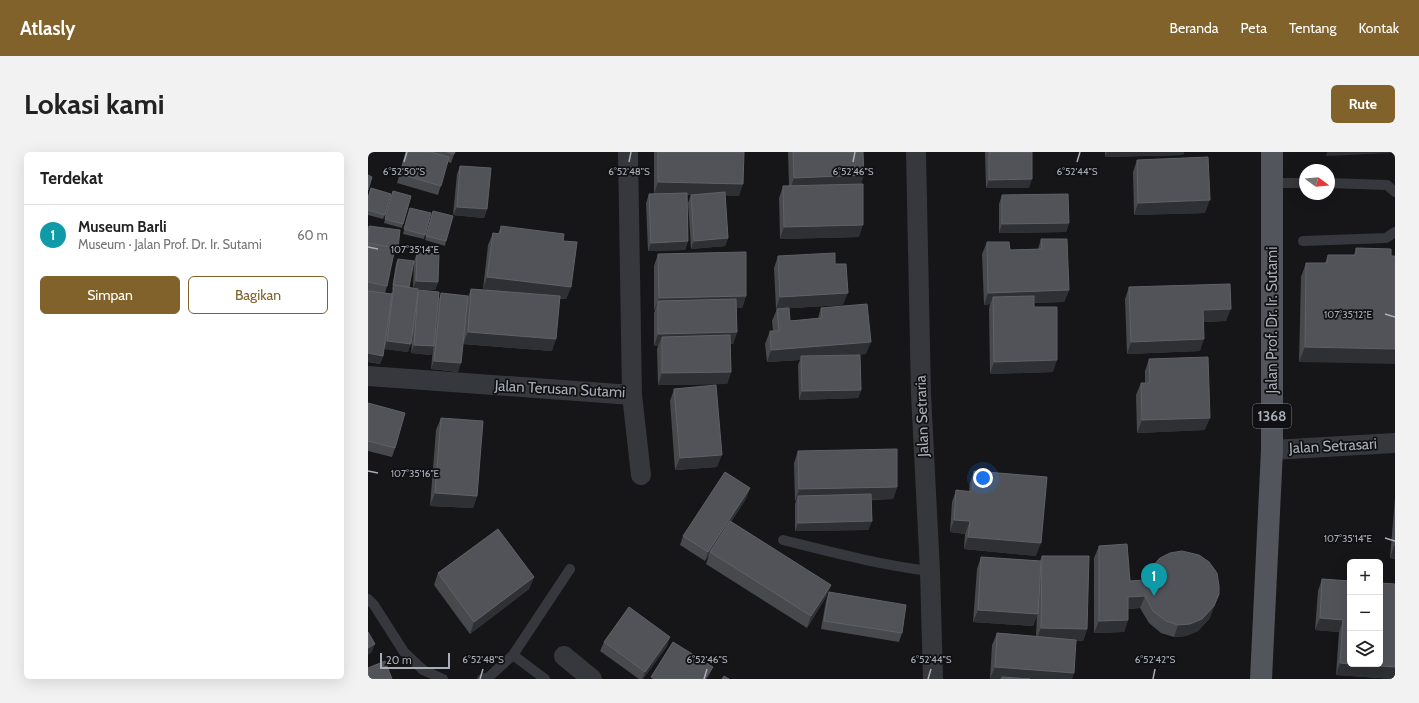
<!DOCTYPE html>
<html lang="id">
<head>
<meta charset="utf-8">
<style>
	body { margin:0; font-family:Cabin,sans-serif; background:#f2f2f2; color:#222 }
	.controls { position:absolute; right:12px; bottom:12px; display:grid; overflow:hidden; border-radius:6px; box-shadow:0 4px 16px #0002 }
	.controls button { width:36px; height:36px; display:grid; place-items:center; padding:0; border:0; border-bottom:1px solid #e0e0e0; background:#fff; color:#222; font:20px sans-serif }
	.compass { position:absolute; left:931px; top:12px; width:36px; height:36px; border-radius:50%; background:#fff; box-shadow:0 4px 16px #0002; rotate:106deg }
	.scale { position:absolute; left:12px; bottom:10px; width:70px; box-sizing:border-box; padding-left:4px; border:2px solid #a8adb8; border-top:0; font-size:11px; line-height:14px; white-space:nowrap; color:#a8adb8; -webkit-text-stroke:3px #111113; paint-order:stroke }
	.you { position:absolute; left:615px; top:326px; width:14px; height:14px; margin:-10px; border:3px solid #fff; border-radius:50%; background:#1a73e8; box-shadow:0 0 0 6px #1a73e833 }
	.badge { display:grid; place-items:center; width:26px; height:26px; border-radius:50%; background:#80622a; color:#fff; font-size:13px; font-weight:700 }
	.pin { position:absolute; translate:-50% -33px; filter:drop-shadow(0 1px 2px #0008) }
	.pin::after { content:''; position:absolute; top:21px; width:14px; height:12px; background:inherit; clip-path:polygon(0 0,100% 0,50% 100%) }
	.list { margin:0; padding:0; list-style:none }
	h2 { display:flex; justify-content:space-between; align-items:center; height:52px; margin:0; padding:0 16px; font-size:17px }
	h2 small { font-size:13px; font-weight:400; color:#767676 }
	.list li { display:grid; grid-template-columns:26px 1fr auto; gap:12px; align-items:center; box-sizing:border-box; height:60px; padding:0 16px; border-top:1px solid #e0e0e0 }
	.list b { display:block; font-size:15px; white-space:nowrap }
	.list p { margin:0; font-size:13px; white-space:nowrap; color:#767676 }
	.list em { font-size:13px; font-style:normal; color:#767676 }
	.actions { display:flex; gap:8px; padding:12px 16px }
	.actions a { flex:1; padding:9px 0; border:1px solid #80622a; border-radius:6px; text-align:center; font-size:14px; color:#80622a }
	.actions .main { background:#80622a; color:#fff }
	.icon { flex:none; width:22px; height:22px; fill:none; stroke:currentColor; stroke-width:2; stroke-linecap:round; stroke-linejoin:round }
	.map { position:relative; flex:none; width:1027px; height:527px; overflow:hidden; border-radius:6px }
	header { display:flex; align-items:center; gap:24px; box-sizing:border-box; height:56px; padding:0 20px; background:#80622a; color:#fff }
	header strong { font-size:19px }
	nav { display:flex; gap:22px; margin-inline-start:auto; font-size:14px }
	.intro { display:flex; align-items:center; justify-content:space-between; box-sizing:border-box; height:96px; padding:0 24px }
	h1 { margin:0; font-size:28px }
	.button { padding:10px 18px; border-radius:6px; background:#80622a; color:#fff; font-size:14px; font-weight:700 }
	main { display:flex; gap:24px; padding:0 24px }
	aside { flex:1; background:#fff; border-radius:6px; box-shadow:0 4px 16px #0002 }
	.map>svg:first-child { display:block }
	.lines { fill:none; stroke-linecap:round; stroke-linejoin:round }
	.service { stroke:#37383d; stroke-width:10 }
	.minor { stroke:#37383d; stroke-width:20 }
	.primary { stroke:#53555c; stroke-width:22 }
	.wall { fill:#47494d }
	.shaded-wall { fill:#2f3033 }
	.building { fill:#525359; stroke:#5f6168 }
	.ticks { fill:none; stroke:#a8adb8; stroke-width:1.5 }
	.labels { text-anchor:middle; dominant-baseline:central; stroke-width:3.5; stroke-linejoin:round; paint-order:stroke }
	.shield { fill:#111113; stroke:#7b7e86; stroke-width:1 }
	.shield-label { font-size:14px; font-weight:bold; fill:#a8adb8 }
	.street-label { font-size:15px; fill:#a8adb8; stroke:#111113 }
	.ticks-label { font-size:10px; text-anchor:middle; fill:#a8adb8; stroke:#111113; stroke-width:3.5; stroke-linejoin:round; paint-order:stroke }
</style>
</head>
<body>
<header>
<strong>Atlasly</strong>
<nav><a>Beranda</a><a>Peta</a><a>Tentang</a><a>Kontak</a></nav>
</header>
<div class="intro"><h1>Lokasi kami</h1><a class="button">Rute</a></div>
<main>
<aside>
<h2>Terdekat<small></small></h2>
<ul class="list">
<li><span class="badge" style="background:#0f9aa8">1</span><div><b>Museum Barli</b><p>Museum · Jalan Prof. Dr. Ir. Sutami</p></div><em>60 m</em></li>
</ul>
<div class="actions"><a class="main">Simpan</a><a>Bagikan</a></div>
</aside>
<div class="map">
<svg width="1027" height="527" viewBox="0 0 1027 527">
	<rect width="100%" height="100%" fill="#161618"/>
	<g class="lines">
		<!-- service -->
		<g class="service">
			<polyline points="904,31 937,31"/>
			<polyline points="961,31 1019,33 1027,40"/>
			<polyline points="935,89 1018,86 1027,80"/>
			<path d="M415,388C463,400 512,413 562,419"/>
			<polyline points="0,447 6,453 36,500 55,518 75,527"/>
			<polyline points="145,503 177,527"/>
			<polyline points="114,527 121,525 145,503 202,417"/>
		</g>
		<!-- minor -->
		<g class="minor">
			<polyline points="548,0 553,242 562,419 565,527"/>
			<polyline points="0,224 264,243 260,0"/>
			<polyline points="264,243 273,323"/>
			<polyline points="904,298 1027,291"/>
			<polyline points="196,504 224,527"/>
		</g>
		<!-- primary -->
		<polyline class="primary" points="893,527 904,298 904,0"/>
	</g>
	<!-- wall -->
	<g class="wall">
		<polygon points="38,0 87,0 83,11 80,10 70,43 29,31"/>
		<polygon points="286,0 376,0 371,44 357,43 360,86 357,94 323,97 320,51 323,43 319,43 320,89 317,98 280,99 278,51 281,42 286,42"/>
		<polygon points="420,0 495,0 493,32 491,85 412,87 411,46 415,34 421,34"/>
		<polygon points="617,0 664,0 661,36 618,36"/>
		<polygon points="737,0 816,0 815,3 737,5"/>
		<polygon points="769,8 837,61 766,63 765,20"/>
		<polygon points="92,14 119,57 116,66 85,63 89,22"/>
		<polygon points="3,36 17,63 15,67 0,63 0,45"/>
		<polygon points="25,39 35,72 34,76 16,71"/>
		<polygon points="634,43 701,71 698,80 631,81 631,52"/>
		<polygon points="42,56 57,83 56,87 35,82"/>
		<polygon points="65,59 78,89 77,94 57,88"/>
		<polygon points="1,74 30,96 28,100 26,100 19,134 17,141 23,142 25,138 24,138 28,111 30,107 41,135 45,136 46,109 49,101 70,130 67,138 50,137 68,176 70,150 73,141 100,145 103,137 143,140 115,137 120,93 125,81 130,82 133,74 195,89 203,135 198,147 192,147 184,199 95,192 90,220 63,217 65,196 63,203 43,201 45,180 40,200 16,197 15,204 12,212 0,210 0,76"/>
		<polygon points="673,87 701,138 696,150 666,151 666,155 685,220 622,222 621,157 622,152 616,153 614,102 619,90 642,98 670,97"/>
		<polygon points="988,96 1023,97 931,210 933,125 938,111 957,111 960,103 986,103"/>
		<polygon points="290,102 378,144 374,156 369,156 369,180 365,192 362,192 363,220 359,232 290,233 289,197 290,194 286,194 286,161 287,158 286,158 286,114"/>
		<polygon points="410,104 467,112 475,153 408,157 406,116"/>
		<polygon points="761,135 858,169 836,170 832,199 759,202 757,147"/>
		<polygon points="453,156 498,202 482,203 493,238 490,246 431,248 430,213 432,208 399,210 397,192 402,179 405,179 404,169 409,157 422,169 450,166"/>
		<polygon points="781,207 837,278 769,281 768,243 773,231 777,231 777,219"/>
		<polygon points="306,237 349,315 307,318 302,249"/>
		<polygon points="0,251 27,296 24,305 0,299"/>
		<polygon points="73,266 109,344 105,356 62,354 68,278"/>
		<polygon points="430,299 529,335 525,347 503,348 504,369 500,378 427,379 427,352 428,349 427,349 426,311"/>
		<polygon points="606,319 668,404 596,397 597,382 582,380 584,350 588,338 601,339 602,331"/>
		<polygon points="379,345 363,370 463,433 458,445 439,476 338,412 341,403 337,409 312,393 315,384"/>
		<polygon points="1027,346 1027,407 1022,406"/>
		<polygon points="731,394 762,429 777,428 842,466 830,479 818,484 806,485 793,481 781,471 772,456 760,457 760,468 756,480 726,481 726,406"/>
		<polygon points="674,404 719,477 715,489 708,489 704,527 622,527 624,493 629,481 668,484 669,464 665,474 605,470 609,417 613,405 672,409"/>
		<polygon points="70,421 166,425 161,437 102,482 66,433"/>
		<polygon points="954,427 1027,432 1027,523 1026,527 968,523 971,480 947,478 950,439"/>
		<polygon points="461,440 534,481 531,490 453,477 458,449"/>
		<polygon points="236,490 299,494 275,527 271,527 232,499"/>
	</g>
	<!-- shaded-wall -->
	<g class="shaded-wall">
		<polygon points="739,0 816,0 815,3 737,5"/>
		<polygon points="959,0 1025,0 1025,1 958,4"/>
		<polygon points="496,23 492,35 422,38 426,26"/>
		<polygon points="664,27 661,36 618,36 621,28"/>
		<polygon points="290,30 375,32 371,44 286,42"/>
		<polygon points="842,48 837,61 766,63 770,51"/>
		<polygon points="89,55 119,57 116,66 85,63"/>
		<polygon points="701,71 698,80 631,81 634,72"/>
		<polygon points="495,73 491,85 412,87 416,75"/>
		<polygon points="360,86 357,94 323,97 326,89"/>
		<polygon points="320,89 317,98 280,99 283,91"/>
		<polygon points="0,92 30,96 28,100 0,97"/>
		<polygon points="119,125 203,135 198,147 115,137"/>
		<polygon points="48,129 70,130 67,138 44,137"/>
		<polygon points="701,138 696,150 625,152 625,145 622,152 616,153 620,141"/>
		<polygon points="480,141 475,153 408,157 412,145"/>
		<polygon points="378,144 374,156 290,158 290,149 287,158 286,158 291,146"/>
		<polygon points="863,157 858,169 831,170 835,158"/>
		<polygon points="100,180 188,187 184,199 95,192"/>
		<polygon points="369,180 365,192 294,194 294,185 290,194 286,194 290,182"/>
		<polygon points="836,187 832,199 759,202 763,190"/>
		<polygon points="19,189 43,192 40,200 16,197"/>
		<polygon points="503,190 498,202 433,208 433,204 432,208 399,210 403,198"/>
		<polygon points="46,193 66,194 63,203 43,201"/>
		<polygon points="937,195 1027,197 1027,212 931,210"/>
		<polygon points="0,201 15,204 12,212 0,210"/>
		<polygon points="689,208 685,220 622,222 626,210"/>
		<polygon points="66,209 93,211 90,220 63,217"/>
		<polygon points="363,220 359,232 290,233 294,221"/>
		<polygon points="493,238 490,246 431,248 434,239"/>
		<polygon points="842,266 837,278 769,281 774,268"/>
		<polygon points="354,303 349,315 307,318 312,306"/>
		<polygon points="529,335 525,347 430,349 430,344 428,349 427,349 431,337"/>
		<polygon points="382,336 379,345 343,400 342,400 337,409 340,400"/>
		<polygon points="67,341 109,344 105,356 62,354"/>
		<polygon points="586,368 602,369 597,382 582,380"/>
		<polygon points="504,369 500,378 427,379 430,371"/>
		<polygon points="600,385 673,391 668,404 596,397"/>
		<polygon points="1026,394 1027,394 1027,407 1022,406"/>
		<polygon points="166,425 161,437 102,482 106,470"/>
		<polygon points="463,433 458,445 439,476 443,464"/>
		<polygon points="851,442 842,466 830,479 818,484 806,485 810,473"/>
		<polygon points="777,444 772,456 756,457 760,445"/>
		<polygon points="610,458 670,462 665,474 605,470"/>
		<polygon points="952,466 975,468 971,480 947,478"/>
		<polygon points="760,468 756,480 726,481 731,469"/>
		<polygon points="673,476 719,477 715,489 668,488"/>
		<polygon points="302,485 299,494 275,527 274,527 277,520"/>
		<polygon points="7,492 4,500 0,503 0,496"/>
		<polygon points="972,511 1027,515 1027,523 1026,527 968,523"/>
		<polygon points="345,515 341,524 339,527 337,527"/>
		<polygon points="627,515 706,521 704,527 633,527 634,525 633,527 622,527"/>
	</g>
	<!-- building -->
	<g class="building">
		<polygon points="38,0 62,0 81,5 73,34 32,22"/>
		<polygon points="79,0 87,0 86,2"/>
		<polygon points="290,0 376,0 375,32 290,30"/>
		<polygon points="425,0 495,0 496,23 426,26"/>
		<polygon points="621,0 664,0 664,27 621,28"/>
		<polygon points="840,5 842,48 770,51 769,8"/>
		<polygon points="92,14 123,16 119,57 89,55"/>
		<polygon points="0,23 4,25 0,38"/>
		<polygon points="495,32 495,73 416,75 415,34"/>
		<polygon points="3,36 23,42 17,63 0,58 0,46"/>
		<polygon points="25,39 43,44 35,72 17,67"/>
		<polygon points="357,40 360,86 326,89 323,43"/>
		<polygon points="319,41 320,89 283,91 281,42"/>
		<polygon points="700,42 701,71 634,72 634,43"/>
		<polygon points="42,56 63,61 57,83 36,77"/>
		<polygon points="65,59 85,64 78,89 58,84"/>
		<polygon points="1,74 32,78 30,96 14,94 0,91"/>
		<polygon points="133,74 196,82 195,89 209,90 203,135 119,125 125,81 132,82"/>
		<polygon points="673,87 699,87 701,138 620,141 619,90 641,90 642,98 674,97"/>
		<polygon points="0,91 27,96 19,134 0,130"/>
		<polygon points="988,96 1023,97 1023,104 1027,104 1027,197 937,195 938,111 959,111 960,103 988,103"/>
		<polygon points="378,100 378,144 291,146 290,102"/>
		<polygon points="49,101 71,102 70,130 48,129"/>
		<polygon points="467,101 467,112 478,112 480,141 412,145 410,104"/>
		<polygon points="30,107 46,109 41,135 25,133"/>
		<polygon points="862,132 863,157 835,158 836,187 763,190 761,135"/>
		<polygon points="26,133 50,137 50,138 71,140 66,194 46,193 50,140 43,192 19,189"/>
		<polygon points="103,137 192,144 188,187 100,180"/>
		<polygon points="0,139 24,142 15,204 0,201"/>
		<polygon points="73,141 100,144 93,211 66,209"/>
		<polygon points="666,144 666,155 689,155 689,208 626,210 625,145"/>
		<polygon points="368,147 369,180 290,182 290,149"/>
		<polygon points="499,152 503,190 403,198 402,179 411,179 409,157 421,156 422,169 454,166 453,156"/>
		<polygon points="362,183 363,220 294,221 294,185"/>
		<polygon points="492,203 493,238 434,239 433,204"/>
		<polygon points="840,205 842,266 774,268 773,231 782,231 781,207"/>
		<polygon points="348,233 354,303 312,306 306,237"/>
		<polygon points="0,251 37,261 27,296 0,289"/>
		<polygon points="73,266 115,269 109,344 67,341"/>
		<polygon points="529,297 529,335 431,337 430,299"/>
		<polygon points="606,319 679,325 673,391 600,385 602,369 586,368 588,338 604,340"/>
		<polygon points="357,320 382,336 340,400 315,384"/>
		<polygon points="503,342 504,369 430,371 430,344"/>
		<polygon points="362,369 463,433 443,464 342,400"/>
		<polygon points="130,377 166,425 106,470 70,421"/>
		<polygon points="759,392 762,429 777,428 783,416 792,406 802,401 814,399 831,403 841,410 849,421 851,434 851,442 846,454 834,467 822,472 810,473 798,469 785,459 777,444 760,445 760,468 731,469 731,394"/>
		<polygon points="674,404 721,404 719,477 673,476"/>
		<polygon points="613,405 673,409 670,462 610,458"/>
		<polygon points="954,427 982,429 982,512 972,511 975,468 952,466"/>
		<polygon points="1012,431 1027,432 1027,515 984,512 1012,512"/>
		<polygon points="461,440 538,453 534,481 456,469"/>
		<polygon points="261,455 302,485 277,520 236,490"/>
		<polygon points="0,480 7,492 0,496"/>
		<polygon points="629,481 708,488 706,521 627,515"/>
		<polygon points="305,490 345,515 337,527 286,527 283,525"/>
		<polygon points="17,509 24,527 0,527 0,516"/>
		<polygon points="356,524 361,527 354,527"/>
		<polygon points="634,525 662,527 633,527"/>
	</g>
	<!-- ticks -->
	<path class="ticks" d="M36,10L39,0M261,10L263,0M485,10L487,0M709,10L712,0M0,95L10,97M1017,162L1027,165M0,319L10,321M1017,386L1027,389M112,527L115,517M336,527L339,517M560,527L563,517M785,527L787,517"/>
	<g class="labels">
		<!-- shield labels -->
		<rect class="shield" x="885" y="252" width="38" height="24" rx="3"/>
		<g class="shield-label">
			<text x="904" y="264">1368</text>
		</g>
		<!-- street labels -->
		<g class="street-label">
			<text transform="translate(904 168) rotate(-90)">Jalan Prof. Dr. Ir. Sutami</text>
			<text transform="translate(192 237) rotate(3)">Jalan Terusan Sutami</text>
			<text transform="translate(554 264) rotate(-92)">Jalan Setraria</text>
			<text transform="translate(965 294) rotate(-3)">Jalan Setrasari</text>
		</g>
	</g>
	<g class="ticks-label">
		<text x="36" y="23">6°52'50"S</text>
		<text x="261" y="23">6°52'48"S</text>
		<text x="485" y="23">6°52'46"S</text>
		<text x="709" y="23">6°52'44"S</text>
		<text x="47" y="101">107°35'14"E</text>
		<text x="980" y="166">107°35'12"E</text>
		<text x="47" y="325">107°35'16"E</text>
		<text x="980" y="390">107°35'14"E</text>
		<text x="115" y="511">6°52'48"S</text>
		<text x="339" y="511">6°52'46"S</text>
		<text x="563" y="511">6°52'44"S</text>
		<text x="787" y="511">6°52'42"S</text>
	</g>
</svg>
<div class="controls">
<button>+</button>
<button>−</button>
<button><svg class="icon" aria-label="layers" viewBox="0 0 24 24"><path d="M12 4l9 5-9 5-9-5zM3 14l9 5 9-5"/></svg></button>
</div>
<svg class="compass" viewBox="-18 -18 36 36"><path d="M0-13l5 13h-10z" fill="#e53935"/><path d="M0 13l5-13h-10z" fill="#767676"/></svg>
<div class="scale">20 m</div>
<div class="you"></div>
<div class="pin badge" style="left:786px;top:444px;background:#0f9aa8">1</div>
</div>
</main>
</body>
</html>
